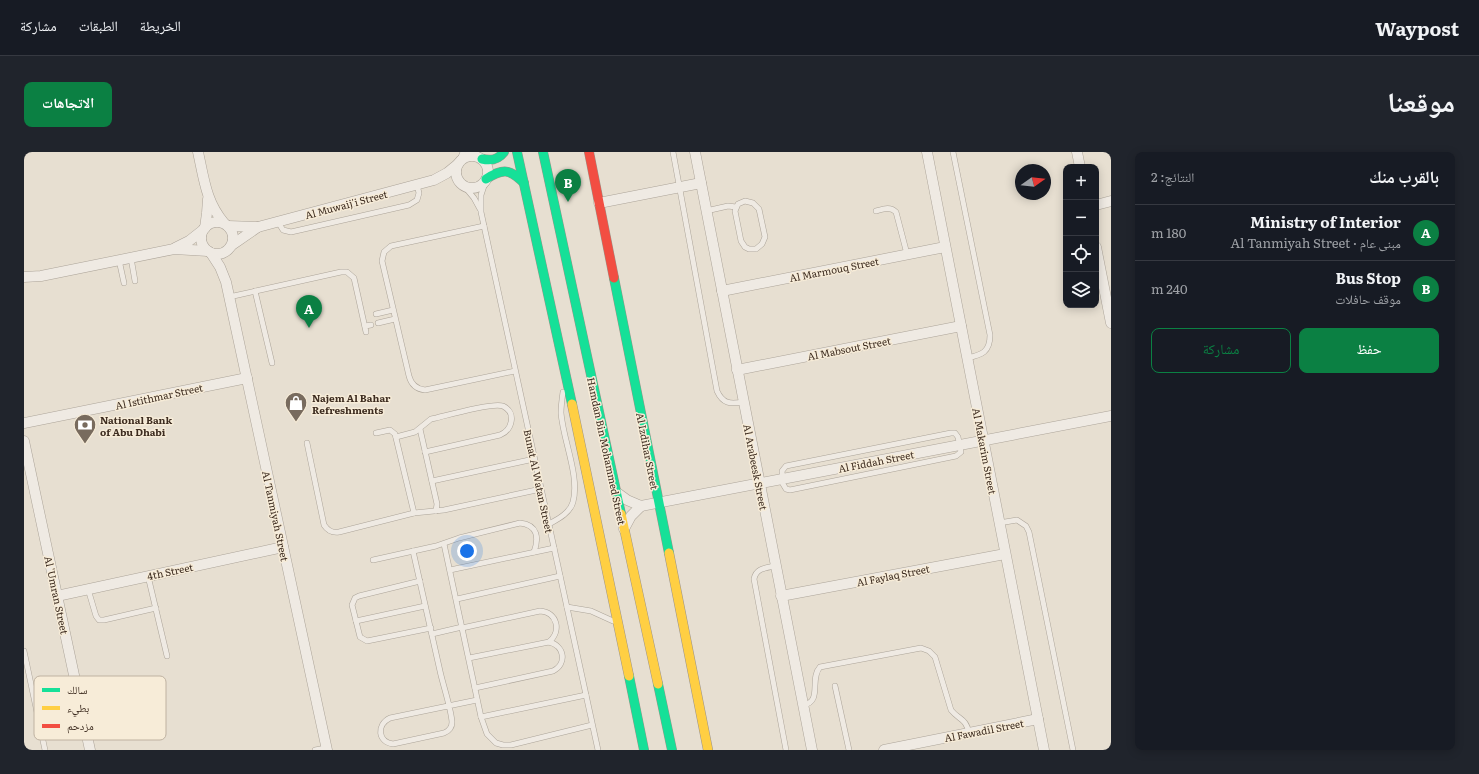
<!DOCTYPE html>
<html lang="ar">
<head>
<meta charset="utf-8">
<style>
	body { margin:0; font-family:Literata,"Noto Naskh Arabic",serif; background:#20242c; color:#f1f3f6; direction:rtl }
	.controls { position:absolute; right:12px; top:12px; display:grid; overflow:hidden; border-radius:8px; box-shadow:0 2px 10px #0003 }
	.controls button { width:36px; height:36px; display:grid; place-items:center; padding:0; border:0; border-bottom:1px solid #363941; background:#171b24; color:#f1f3f6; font:20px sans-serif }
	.compass { position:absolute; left:991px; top:12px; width:36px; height:36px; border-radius:50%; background:#171b24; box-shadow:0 2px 10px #0003; rotate:75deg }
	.you { position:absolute; left:443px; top:399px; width:14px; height:14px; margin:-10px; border:3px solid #fff; border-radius:50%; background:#1a73e8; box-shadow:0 0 0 6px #1a73e833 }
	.badge { display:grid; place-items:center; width:26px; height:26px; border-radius:50%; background:#0b8043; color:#fff; font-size:13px; font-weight:700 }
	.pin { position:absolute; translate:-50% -33px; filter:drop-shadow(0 1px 2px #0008) }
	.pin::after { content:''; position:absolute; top:21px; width:14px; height:12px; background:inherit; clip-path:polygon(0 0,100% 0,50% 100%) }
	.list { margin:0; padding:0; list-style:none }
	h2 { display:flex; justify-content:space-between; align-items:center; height:52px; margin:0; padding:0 16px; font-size:17px }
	h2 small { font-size:13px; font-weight:400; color:#9ea1a6 }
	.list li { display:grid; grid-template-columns:26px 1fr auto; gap:12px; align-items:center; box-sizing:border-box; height:56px; padding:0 16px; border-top:1px solid #363941 }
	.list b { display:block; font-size:15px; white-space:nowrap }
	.list p { margin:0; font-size:13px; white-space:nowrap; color:#9ea1a6 }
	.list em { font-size:13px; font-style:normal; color:#9ea1a6 }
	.actions { display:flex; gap:8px; padding:12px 16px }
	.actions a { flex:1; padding:9px 0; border:1px solid #0b8043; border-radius:8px; text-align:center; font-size:14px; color:#0b8043 }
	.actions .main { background:#0b8043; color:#fff }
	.icon { flex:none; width:22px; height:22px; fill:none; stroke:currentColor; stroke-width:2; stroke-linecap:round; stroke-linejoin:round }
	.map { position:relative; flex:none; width:1087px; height:598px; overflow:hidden; direction:ltr; border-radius:8px }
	header { display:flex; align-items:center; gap:24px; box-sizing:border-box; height:56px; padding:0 20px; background:#171b24; border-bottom:1px solid #363941 }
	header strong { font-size:19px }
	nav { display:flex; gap:22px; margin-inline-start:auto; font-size:14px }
	.intro { display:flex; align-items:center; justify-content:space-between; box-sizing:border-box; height:96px; padding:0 24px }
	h1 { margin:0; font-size:28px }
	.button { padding:10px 18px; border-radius:8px; background:#0b8043; color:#fff; font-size:14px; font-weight:700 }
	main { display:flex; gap:24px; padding:0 24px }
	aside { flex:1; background:#171b24; border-radius:8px; box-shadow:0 2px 10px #0003 }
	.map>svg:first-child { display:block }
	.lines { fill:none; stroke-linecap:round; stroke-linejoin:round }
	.lane-casing { stroke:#aca499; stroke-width:6 }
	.street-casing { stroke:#aca499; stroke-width:11 }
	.fast-casing { stroke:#9c9389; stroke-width:10 }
	.slow-casing { stroke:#9c9389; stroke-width:10 }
	.jam-casing { stroke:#9c9389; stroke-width:10 }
	.lane { stroke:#efeae3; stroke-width:5 }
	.street { stroke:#efeae3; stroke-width:10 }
	.fast { stroke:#16e098; stroke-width:9 }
	.slow { stroke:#ffcf43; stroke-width:9 }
	.jam { stroke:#f24e42; stroke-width:9 }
	.labels { text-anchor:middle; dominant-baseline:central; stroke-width:3; stroke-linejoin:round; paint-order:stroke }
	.street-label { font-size:10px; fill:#3d2c20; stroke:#f7ecd8 }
	.poi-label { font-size:10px; font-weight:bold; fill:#3d2c20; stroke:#f7ecd8; text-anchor:start }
	.key { fill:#f7ecd8; stroke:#bfb2a1; stroke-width:1 }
	.key-label { font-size:11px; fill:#3d2c20 }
</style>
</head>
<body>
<header>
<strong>Waypost</strong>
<nav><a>الخريطة</a><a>الطبقات</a><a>مشاركة</a></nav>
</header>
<div class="intro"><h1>موقعنا</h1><a class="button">الاتجاهات</a></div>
<main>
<aside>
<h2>بالقرب منك<small>النتائج: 2</small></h2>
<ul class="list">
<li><span class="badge">A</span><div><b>Ministry of Interior</b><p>مبنى عام · Al Tanmiyah Street</p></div><em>180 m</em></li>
<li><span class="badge">B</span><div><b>Bus Stop</b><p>موقف حافلات</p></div><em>240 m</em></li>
</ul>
<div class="actions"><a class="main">حفظ</a><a>مشاركة</a></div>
</aside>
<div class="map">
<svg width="1087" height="598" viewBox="0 0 1087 598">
	<rect width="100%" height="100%" fill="#e7dfd1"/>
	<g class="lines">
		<!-- lane casing -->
		<g class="lane-casing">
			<g id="lane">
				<path d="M649,0L693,239C699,252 706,252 719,250"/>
				<path d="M929,0L966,183C966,200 958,203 943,206"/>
				<polyline points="435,10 439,0"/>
				<polyline points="462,28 457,43 457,60 574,598"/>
				<polyline points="440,34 450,46 456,57"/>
				<polygon points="721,49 729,51 735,57 741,85 738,92 732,97 725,97 721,95 717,89 711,59 714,52"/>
				<polyline points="682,59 704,54 712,55"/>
				<path d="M852,59C859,57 866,54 872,60L883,102"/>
				<polyline points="254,70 259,78 267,80 385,53 393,48 395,41 393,33"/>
				<path d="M460,74L367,94L360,100L358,109L385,224C387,232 392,237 401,238L491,219"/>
				<polyline points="107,106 111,129"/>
				<polyline points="95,108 100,131"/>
				<polyline points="231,139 248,211"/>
				<polyline points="205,145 317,120 323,120 330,126 342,180"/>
				<polyline points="352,162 369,158"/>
				<polyline points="354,171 371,167"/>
				<polyline points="341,174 347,173"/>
				<polyline points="396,277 413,352 412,359"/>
				<polyline points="352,281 366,278 371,282 390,361"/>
				<polygon points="927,281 931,281 934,285 937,300 932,304 766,338 762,337 759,332 758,319 762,314"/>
				<path d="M372,285L391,280L407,267L412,266C424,263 469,250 479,254C493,261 488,278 476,283L401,300"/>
				<path d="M283,291L300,373C304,379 308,381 315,380L390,361L420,358L517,337"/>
				<polyline points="408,329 510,307"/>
				<polyline points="975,371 993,368 1002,374 1005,380 1049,598"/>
				<path d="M525,372C534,367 546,361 549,350C556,324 539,288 537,261C537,254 538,247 539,240"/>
				<polyline points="420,392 457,565 463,582 472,591 479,593 487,593 568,573"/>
				<path d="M389,399C398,439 407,479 416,519C419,533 427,556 428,570C428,575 425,579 420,581L369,592C354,590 352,573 366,566C395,560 424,554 453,548"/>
				<path d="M349,408L412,394L435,386L496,371C514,373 515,386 510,400"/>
				<path d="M751,414C742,416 732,416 730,427L762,598"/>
				<polyline points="426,418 530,396"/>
				<polyline points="124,424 143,504"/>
				<polyline points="396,429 335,444 331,446 328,453 336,485 343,489 407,476"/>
				<polyline points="64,437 72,464 75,468 80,468 132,456"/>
				<polyline points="433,447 536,424"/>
				<polyline points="543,455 567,459 589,469"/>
				<polyline points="332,469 401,454"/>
				<path d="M438,476L516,459C533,460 538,479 525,490"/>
				<polyline points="408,482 438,475"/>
				<polyline points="0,499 21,598"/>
				<path d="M445,506L525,490C541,494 543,512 529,519L451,536"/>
				<polyline points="811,534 825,598"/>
				<path d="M779,553C799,550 785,527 796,515L897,496L905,499L911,505L927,558C935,568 942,566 945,581"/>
				<polyline points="457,565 562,543"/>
				<polyline points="291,598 302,596"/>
			</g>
		</g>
		<!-- street casing -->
		<g class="street-casing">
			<g id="street">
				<path d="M174,0C180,27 182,50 200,71"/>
				<polyline points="671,0 788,598"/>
				<polyline points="903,0 1020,598"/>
				<polyline points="1053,0 1056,15"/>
				<circle cx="448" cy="20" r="16"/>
				<polyline points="575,51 677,31"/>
				<polyline points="1072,53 1087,49"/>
				<circle cx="193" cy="86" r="16"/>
				<polyline points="204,74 234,75 410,28 423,21 434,12"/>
				<polyline points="181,76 183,61 184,47"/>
				<polyline points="208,93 234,75"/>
				<polyline points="1072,95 1087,171"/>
				<polyline points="151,96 165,89 179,78"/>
				<polyline points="187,101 196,115 202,130 303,598"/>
				<polyline points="0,125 17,124 150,97 184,99"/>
				<polyline points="698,139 921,95"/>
				<polyline points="713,218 937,174"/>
				<polyline points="0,271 223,226"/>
				<polyline points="0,289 66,598"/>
				<polyline points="592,340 603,348 617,354 1087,264"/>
				<polyline points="600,377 607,364 617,354"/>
				<polyline points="33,444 259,395"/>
				<polyline points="757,444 981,402"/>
				<polyline points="860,598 1014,567"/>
			</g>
		</g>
		<!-- fast casing -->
		<g class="fast-casing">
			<g id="fast">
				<polyline points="493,0 548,252"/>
				<polyline points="519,0 597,362"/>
				<path d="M458,7C467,9 474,8 480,0"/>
				<path d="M462,27C479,16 486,17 500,31"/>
				<polyline points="590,126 645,401"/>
				<polyline points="605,524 620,598"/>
				<polyline points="634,532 648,598"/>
			</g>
		</g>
		<!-- slow casing -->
		<g class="slow-casing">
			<g id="slow">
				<polyline points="548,252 605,524"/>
				<polyline points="597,362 634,532"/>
				<polyline points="645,401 684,598"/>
			</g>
		</g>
		<!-- jam casing -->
		<g class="jam-casing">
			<polyline id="jam" points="565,0 590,126"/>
		</g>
		<!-- lane -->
		<use href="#lane" class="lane"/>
		<!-- street -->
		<use href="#street" class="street"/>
		<!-- fast -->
		<use href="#fast" class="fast"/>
		<!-- slow -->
		<use href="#slow" class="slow"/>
		<!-- jam -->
		<use href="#jam" class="jam"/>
	</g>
	<!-- icons -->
	<defs>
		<g id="shop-pin" transform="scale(1.15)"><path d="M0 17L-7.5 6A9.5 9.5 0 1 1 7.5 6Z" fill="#786b5e" stroke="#f7ecd8"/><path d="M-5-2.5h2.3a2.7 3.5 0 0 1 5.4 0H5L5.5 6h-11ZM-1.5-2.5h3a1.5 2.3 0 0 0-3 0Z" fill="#fff"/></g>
		<g id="bank-pin" transform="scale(1.15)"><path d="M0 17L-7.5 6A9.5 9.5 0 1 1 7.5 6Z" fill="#786b5e" stroke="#f7ecd8"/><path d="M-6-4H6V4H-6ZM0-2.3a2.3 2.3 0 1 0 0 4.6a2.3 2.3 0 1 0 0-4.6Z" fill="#fff"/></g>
	</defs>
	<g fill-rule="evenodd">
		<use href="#shop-pin" x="272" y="251"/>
		<use href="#bank-pin" x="61" y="273"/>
	</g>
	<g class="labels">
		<!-- street labels -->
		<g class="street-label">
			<text transform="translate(322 52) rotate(-15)">Al Muwaij'i Street</text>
			<text transform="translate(810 117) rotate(-11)">Al Marmouq Street</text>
			<text transform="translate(825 196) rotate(-11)">Al Mabsout Street</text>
			<text transform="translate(135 244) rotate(-12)">Al Istithmar Street</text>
			<text transform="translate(583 299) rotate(78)">Hamdan Bin Mohammed Street</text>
			<text transform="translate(624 299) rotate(79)">Al Izdihar Street</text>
			<text transform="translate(961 299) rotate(79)">Al Makarim Street</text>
			<text transform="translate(852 309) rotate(-11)">Al Fiddah Street</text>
			<text transform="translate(732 315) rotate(79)">Al Arabeesk Street</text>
			<text transform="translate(515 329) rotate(78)">Bunat Al Watan Street</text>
			<text transform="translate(252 364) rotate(78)">Al Tanmiyah Street</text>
			<text transform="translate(146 419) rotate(-12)">4th Street</text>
			<text transform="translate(869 423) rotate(-11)">Al Faylaq Street</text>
			<text transform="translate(33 443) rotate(78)">Al 'Umran Street</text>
			<text transform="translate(960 578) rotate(-11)">Al Fawadil Street</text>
		</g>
		<!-- poi labels -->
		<g class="poi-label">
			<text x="288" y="245">Najem Al Bahar<tspan x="288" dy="12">Refreshments</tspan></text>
			<text x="76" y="267">National Bank<tspan x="76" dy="12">of Abu Dhabi</tspan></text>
		</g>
	</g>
	<!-- legend -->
	<rect x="10" y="524" width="132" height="64" rx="6" class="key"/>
	<rect x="18" y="536" width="18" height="4" fill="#16e098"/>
	<rect x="18" y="554" width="18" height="4" fill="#ffcf43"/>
	<rect x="18" y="572" width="18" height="4" fill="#f24e42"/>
	<g class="key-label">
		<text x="43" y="542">سالك</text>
		<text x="43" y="560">بطيء</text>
		<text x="43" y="578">مزدحم</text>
	</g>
</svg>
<div class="controls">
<button>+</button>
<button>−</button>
<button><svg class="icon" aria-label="locate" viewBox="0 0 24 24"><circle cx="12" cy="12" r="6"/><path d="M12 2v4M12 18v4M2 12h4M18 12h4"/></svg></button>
<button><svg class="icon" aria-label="layers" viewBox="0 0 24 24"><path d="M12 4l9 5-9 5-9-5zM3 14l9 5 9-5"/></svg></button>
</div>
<svg class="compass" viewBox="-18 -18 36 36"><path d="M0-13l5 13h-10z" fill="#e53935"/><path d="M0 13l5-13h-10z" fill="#9ea1a6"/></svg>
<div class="you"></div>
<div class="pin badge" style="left:285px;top:176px">A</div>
<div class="pin badge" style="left:544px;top:50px">B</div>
</div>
</main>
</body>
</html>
